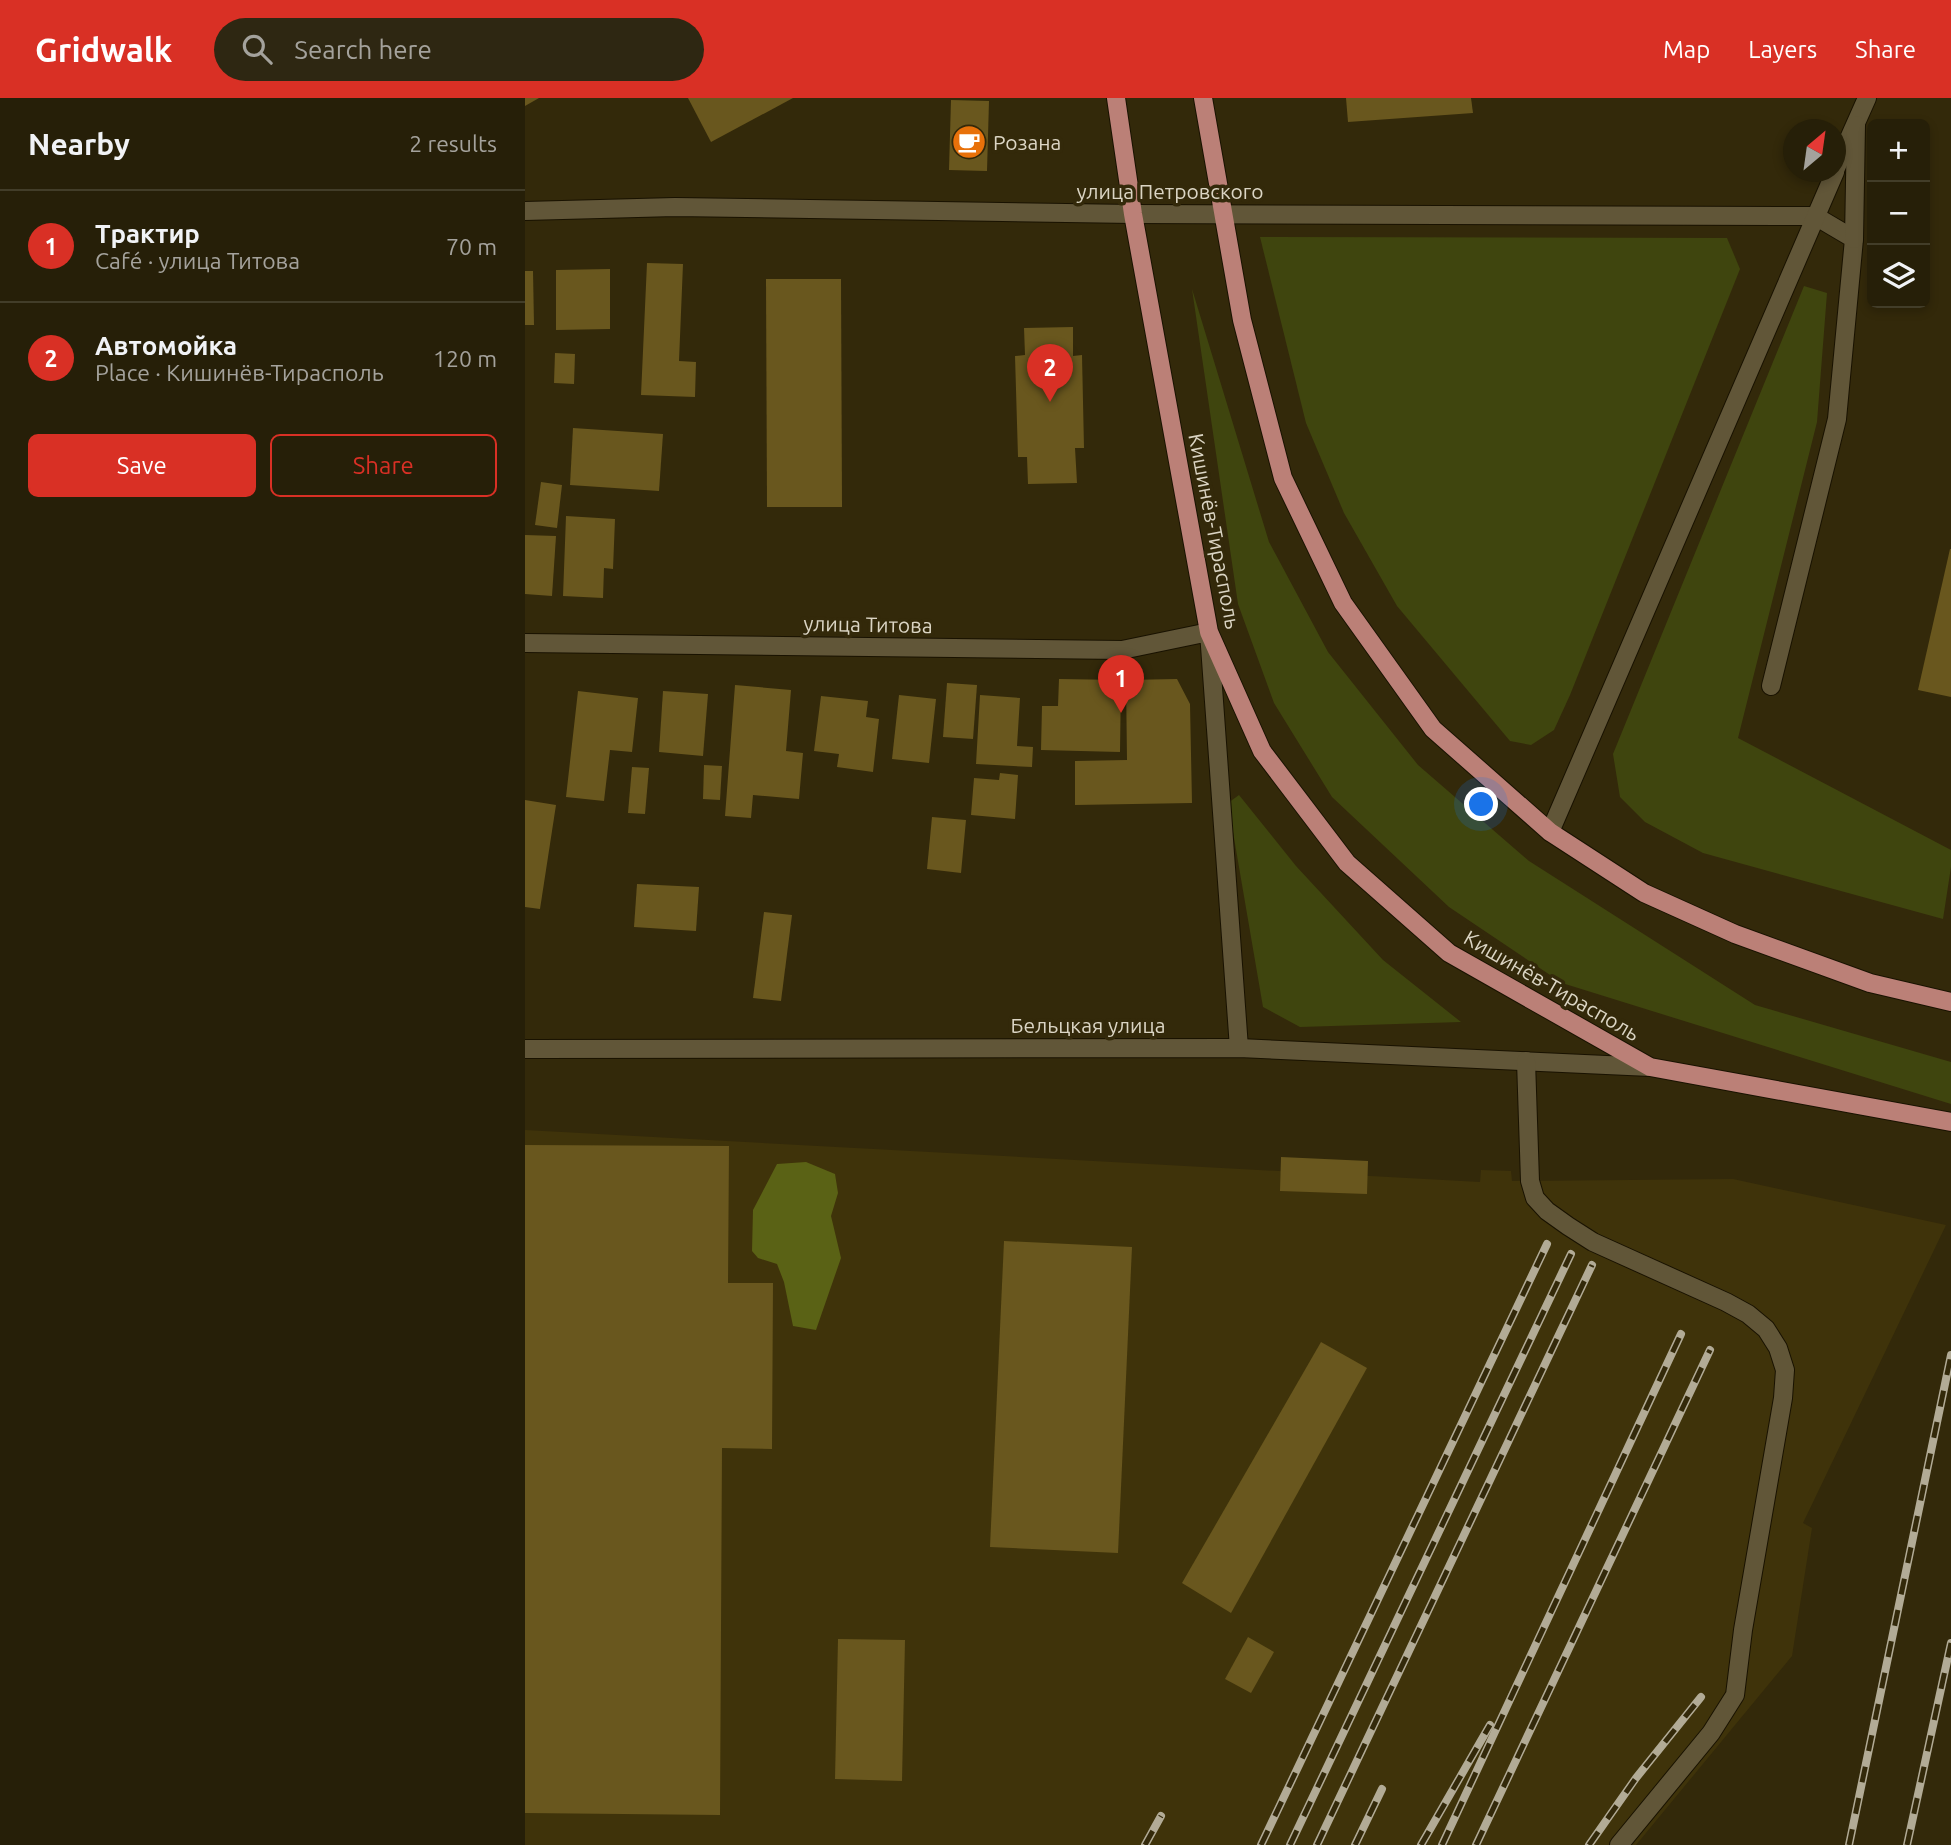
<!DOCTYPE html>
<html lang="en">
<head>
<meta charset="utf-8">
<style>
	body { margin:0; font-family:Ubuntu,sans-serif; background:#2e2712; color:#f1f3f6 }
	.controls { position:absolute; right:21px; top:21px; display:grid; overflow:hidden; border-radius:10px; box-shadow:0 4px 10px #0003 }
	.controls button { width:63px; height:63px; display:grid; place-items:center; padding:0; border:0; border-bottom:2px solid #423d29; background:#261f08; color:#f1f3f6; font:35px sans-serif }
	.compass { position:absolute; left:1258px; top:21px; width:63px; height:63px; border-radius:50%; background:#261f08; box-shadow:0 4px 10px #0003; rotate:29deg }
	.you { position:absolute; left:957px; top:707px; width:24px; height:24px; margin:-18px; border:5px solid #fff; border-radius:50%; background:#1a73e8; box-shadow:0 0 0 10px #1a73e833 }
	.badge { display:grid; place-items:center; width:46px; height:46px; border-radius:50%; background:#d93025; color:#fff; font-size:23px; font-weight:700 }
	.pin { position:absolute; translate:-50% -58px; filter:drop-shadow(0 2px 4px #0008) }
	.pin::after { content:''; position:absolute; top:37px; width:24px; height:21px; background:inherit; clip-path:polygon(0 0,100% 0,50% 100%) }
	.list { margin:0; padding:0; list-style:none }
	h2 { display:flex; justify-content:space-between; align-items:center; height:91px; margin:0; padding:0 28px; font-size:30px }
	h2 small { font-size:23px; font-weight:400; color:#a4a29c }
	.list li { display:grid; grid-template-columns:46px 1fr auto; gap:21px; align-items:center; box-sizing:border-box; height:112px; padding:0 28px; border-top:2px solid #423d29 }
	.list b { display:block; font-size:26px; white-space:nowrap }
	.list p { margin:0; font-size:23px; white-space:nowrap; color:#a4a29c }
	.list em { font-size:23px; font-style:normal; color:#a4a29c }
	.actions { display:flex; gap:14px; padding:21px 28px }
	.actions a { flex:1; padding:16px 0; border:2px solid #d93025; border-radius:10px; text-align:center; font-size:24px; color:#d93025 }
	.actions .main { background:#d93025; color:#fff }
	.icon { flex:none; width:38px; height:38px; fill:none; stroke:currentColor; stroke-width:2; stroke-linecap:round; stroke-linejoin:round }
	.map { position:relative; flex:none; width:1426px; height:1747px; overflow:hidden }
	header { display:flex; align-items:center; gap:42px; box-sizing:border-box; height:98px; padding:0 35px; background:#d93025; color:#fff }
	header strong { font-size:33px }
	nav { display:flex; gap:38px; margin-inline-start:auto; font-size:24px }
	.search { width:490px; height:63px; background:#2e2712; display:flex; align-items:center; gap:18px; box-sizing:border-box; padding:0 24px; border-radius:38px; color:#a4a29c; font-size:26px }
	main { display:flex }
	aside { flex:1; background:#261f08 }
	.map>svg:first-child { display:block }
	.built { fill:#3f330a }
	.green { fill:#3f450e }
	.forest { fill:#5a6215 }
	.building { fill:#69571e }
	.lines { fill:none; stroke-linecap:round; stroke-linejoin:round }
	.minor-casing { stroke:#191200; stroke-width:20 }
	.major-casing { stroke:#191200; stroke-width:20 }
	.minor { stroke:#615638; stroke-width:18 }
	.major { stroke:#bb8077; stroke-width:18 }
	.rail-casing { stroke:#b2ab96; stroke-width:8 }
	.rail { stroke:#33290a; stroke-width:5; stroke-dasharray:16; stroke-linecap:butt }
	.labels { text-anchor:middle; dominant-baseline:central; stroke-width:7; stroke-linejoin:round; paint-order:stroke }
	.poi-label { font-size:21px; fill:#dbd5c4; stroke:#33290a; text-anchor:start }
	.street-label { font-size:21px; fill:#dbd5c4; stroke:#33290a }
</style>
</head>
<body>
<header>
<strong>Gridwalk</strong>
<div class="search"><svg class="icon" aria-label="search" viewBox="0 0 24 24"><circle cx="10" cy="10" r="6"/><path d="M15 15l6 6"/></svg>Search here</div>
<nav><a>Map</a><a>Layers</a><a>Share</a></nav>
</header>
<main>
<aside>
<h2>Nearby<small>2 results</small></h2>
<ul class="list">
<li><span class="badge">1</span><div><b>Трактир</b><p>Café · улица Титова</p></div><em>70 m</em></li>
<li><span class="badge">2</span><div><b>Автомойка</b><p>Place · Кишинёв-Тирасполь</p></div><em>120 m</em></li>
</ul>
<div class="actions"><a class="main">Save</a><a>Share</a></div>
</aside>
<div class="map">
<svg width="1426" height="1747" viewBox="0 0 1426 1747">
	<rect width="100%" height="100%" fill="#33290a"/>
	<!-- built -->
	<polygon class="built" points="0,1032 955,1084 956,1072 986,1073 987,1083 1208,1081 1421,1127 1278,1425 1287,1430 1267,1558 1111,1747 0,1747"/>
	<!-- green -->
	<g class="green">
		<polygon points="735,139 1202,140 1215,171 1045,597 1029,632 1006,647 985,643 872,508 819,415 781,325"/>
		<polygon points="1279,188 1302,195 1292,324 1213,640 1426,752 1426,769 1418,821 1178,755 1120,724 1095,699 1088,656"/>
		<polygon points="667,191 744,444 803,554 893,667 1004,763 1230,907 1426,964 1426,1006 1037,885 924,809 807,699 749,605 713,506"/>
		<polygon points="714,697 771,768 858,862 936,924 775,929 738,909 703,705"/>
	</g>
	<!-- forest -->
	<polygon class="forest" points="281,1064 310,1076 313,1095 306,1118 316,1160 291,1232 268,1228 259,1184 252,1166 233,1160 227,1153 228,1112 252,1066"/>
	<!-- building -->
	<g class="building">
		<polygon points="0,0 14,0 0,8"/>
		<polygon points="163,0 268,0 186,44"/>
		<polygon points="821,0 946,0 948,15 823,24"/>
		<polygon points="426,2 464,3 462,73 424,72"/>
		<polygon points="122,165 158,166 154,263 171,264 170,299 116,297"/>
		<polygon points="85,171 85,231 31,232 31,172"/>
		<polygon points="0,173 8,173 9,227 0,227"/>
		<polygon points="241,181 316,181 317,409 242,409"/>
		<polygon points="548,229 548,258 557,257 559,350 550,350 552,385 503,386 502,359 493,359 490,258 500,257 499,230"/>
		<polygon points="30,255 50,256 49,286 29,285"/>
		<polygon points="48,330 138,336 134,393 45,387"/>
		<polygon points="16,384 37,387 32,430 10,427"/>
		<polygon points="41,418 90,421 88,471 79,470 78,500 38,498"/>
		<polygon points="0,437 31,438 27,498 0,496"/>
		<polygon points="1425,451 1426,451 1426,599 1393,592"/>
		<polygon points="534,581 596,582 595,654 516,652 517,608 533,608"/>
		<polygon points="652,581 665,606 667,705 550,707 550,663 602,662 601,582"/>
		<polygon points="422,585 452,587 448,641 418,639"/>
		<polygon points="210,587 266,592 261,653 278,655 274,701 228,697 226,720 200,718"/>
		<polygon points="53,593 113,600 107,654 85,652 79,703 41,699"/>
		<polygon points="138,593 183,596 178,658 134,654"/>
		<polygon points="374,597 411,601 404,665 367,661"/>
		<polygon points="455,597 495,600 492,648 508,649 507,669 451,666"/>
		<polygon points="296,598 343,603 341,619 354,621 348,674 312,669 314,656 289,653"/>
		<polygon points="179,667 197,668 195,702 178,701"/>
		<polygon points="107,669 124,670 120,716 103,715"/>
		<polygon points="475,675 493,677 490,721 446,717 449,680 474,682"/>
		<polygon points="0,702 31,707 15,811 0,809"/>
		<polygon points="407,719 441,722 436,775 402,771"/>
		<polygon points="112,786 174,789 171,833 109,829"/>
		<polygon points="239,814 267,817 256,903 228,900"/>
		<polygon points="0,1047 204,1048 203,1185 248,1185 247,1351 197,1350 195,1717 0,1715"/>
		<polygon points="756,1059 843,1063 842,1096 755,1093"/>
		<polygon points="479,1143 607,1149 593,1455 465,1449"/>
		<polygon points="796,1244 842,1270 706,1515 657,1485"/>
		<polygon points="723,1539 749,1554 726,1595 700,1581"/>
		<polygon points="313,1541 380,1542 377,1683 310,1681"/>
	</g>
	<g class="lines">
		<!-- minor casing -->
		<g class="minor-casing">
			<g id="minor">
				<polyline points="1310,72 1342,0"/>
				<polyline points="0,113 150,109 608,116 1290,118 1329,141 1312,321 1246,588"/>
				<polyline points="1329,141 1331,27"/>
				<polyline points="0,545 597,552 684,534 714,950"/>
				<polyline points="1025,734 1310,74"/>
				<polyline points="0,951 714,950 1125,969"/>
				<polyline points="1001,963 1005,1083 1010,1100 1022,1113 1043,1128 1068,1144 1201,1204 1223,1216 1241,1231 1253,1250 1260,1272 1258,1300 1218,1532 1210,1597 1186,1635 1094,1747"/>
			</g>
		</g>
		<!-- major casing -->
		<g class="major-casing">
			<g id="major">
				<polyline points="591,0 608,116 684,534 737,653 822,765 924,855 1125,969 1426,1024"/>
				<polyline points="678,0 717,222 758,380 818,505 908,631 1025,734 1119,795 1210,836 1345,885 1426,904"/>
			</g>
		</g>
		<!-- minor -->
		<use href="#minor" class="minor"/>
		<!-- major -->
		<use href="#major" class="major"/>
		<!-- rail casing -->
		<g class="rail-casing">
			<g id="rail">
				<polyline points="620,1747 636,1718"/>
				<polyline points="736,1747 1022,1146"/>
				<polyline points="765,1747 1046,1156"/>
				<polyline points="792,1747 1067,1167"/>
				<polyline points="830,1747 857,1691"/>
				<polyline points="896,1747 965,1627"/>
				<polyline points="917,1747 1156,1236"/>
				<polyline points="951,1747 1185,1252"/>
				<polyline points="1064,1747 1111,1680 1176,1599"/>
				<polyline points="1324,1747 1426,1257"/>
				<polyline points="1382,1747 1426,1545"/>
			</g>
		</g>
		<!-- rail -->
		<use href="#rail" class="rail"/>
	</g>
	<!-- icons -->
	<defs>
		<g id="cafe-disc" transform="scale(1.75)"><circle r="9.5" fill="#e8710a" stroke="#33290a"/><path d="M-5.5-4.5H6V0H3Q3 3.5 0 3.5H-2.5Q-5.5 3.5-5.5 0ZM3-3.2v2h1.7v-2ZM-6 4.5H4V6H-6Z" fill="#fff"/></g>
	</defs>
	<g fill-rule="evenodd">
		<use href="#cafe-disc" x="444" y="44"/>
	</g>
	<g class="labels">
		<!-- poi labels -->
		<g class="poi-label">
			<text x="468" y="44">Розана</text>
		</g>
		<!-- street labels -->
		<g class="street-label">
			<text x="645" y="93">улица Петровского</text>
			<text transform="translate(690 433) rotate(79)">Кишинёв-Тирасполь</text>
			<text transform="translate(343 526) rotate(1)">улица Титова</text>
			<text transform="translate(1027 887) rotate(30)">Кишинёв-Тирасполь</text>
			<text x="563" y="927">Бельцкая улица</text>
		</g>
	</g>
</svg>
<div class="controls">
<button>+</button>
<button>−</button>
<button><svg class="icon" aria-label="layers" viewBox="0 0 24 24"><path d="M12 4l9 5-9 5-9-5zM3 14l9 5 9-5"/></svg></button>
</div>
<svg class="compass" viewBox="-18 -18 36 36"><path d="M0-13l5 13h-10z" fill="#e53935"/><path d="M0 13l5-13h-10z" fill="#a4a29c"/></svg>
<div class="you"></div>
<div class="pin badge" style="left:596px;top:615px">1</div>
<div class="pin badge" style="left:525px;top:304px">2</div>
</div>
</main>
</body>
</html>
